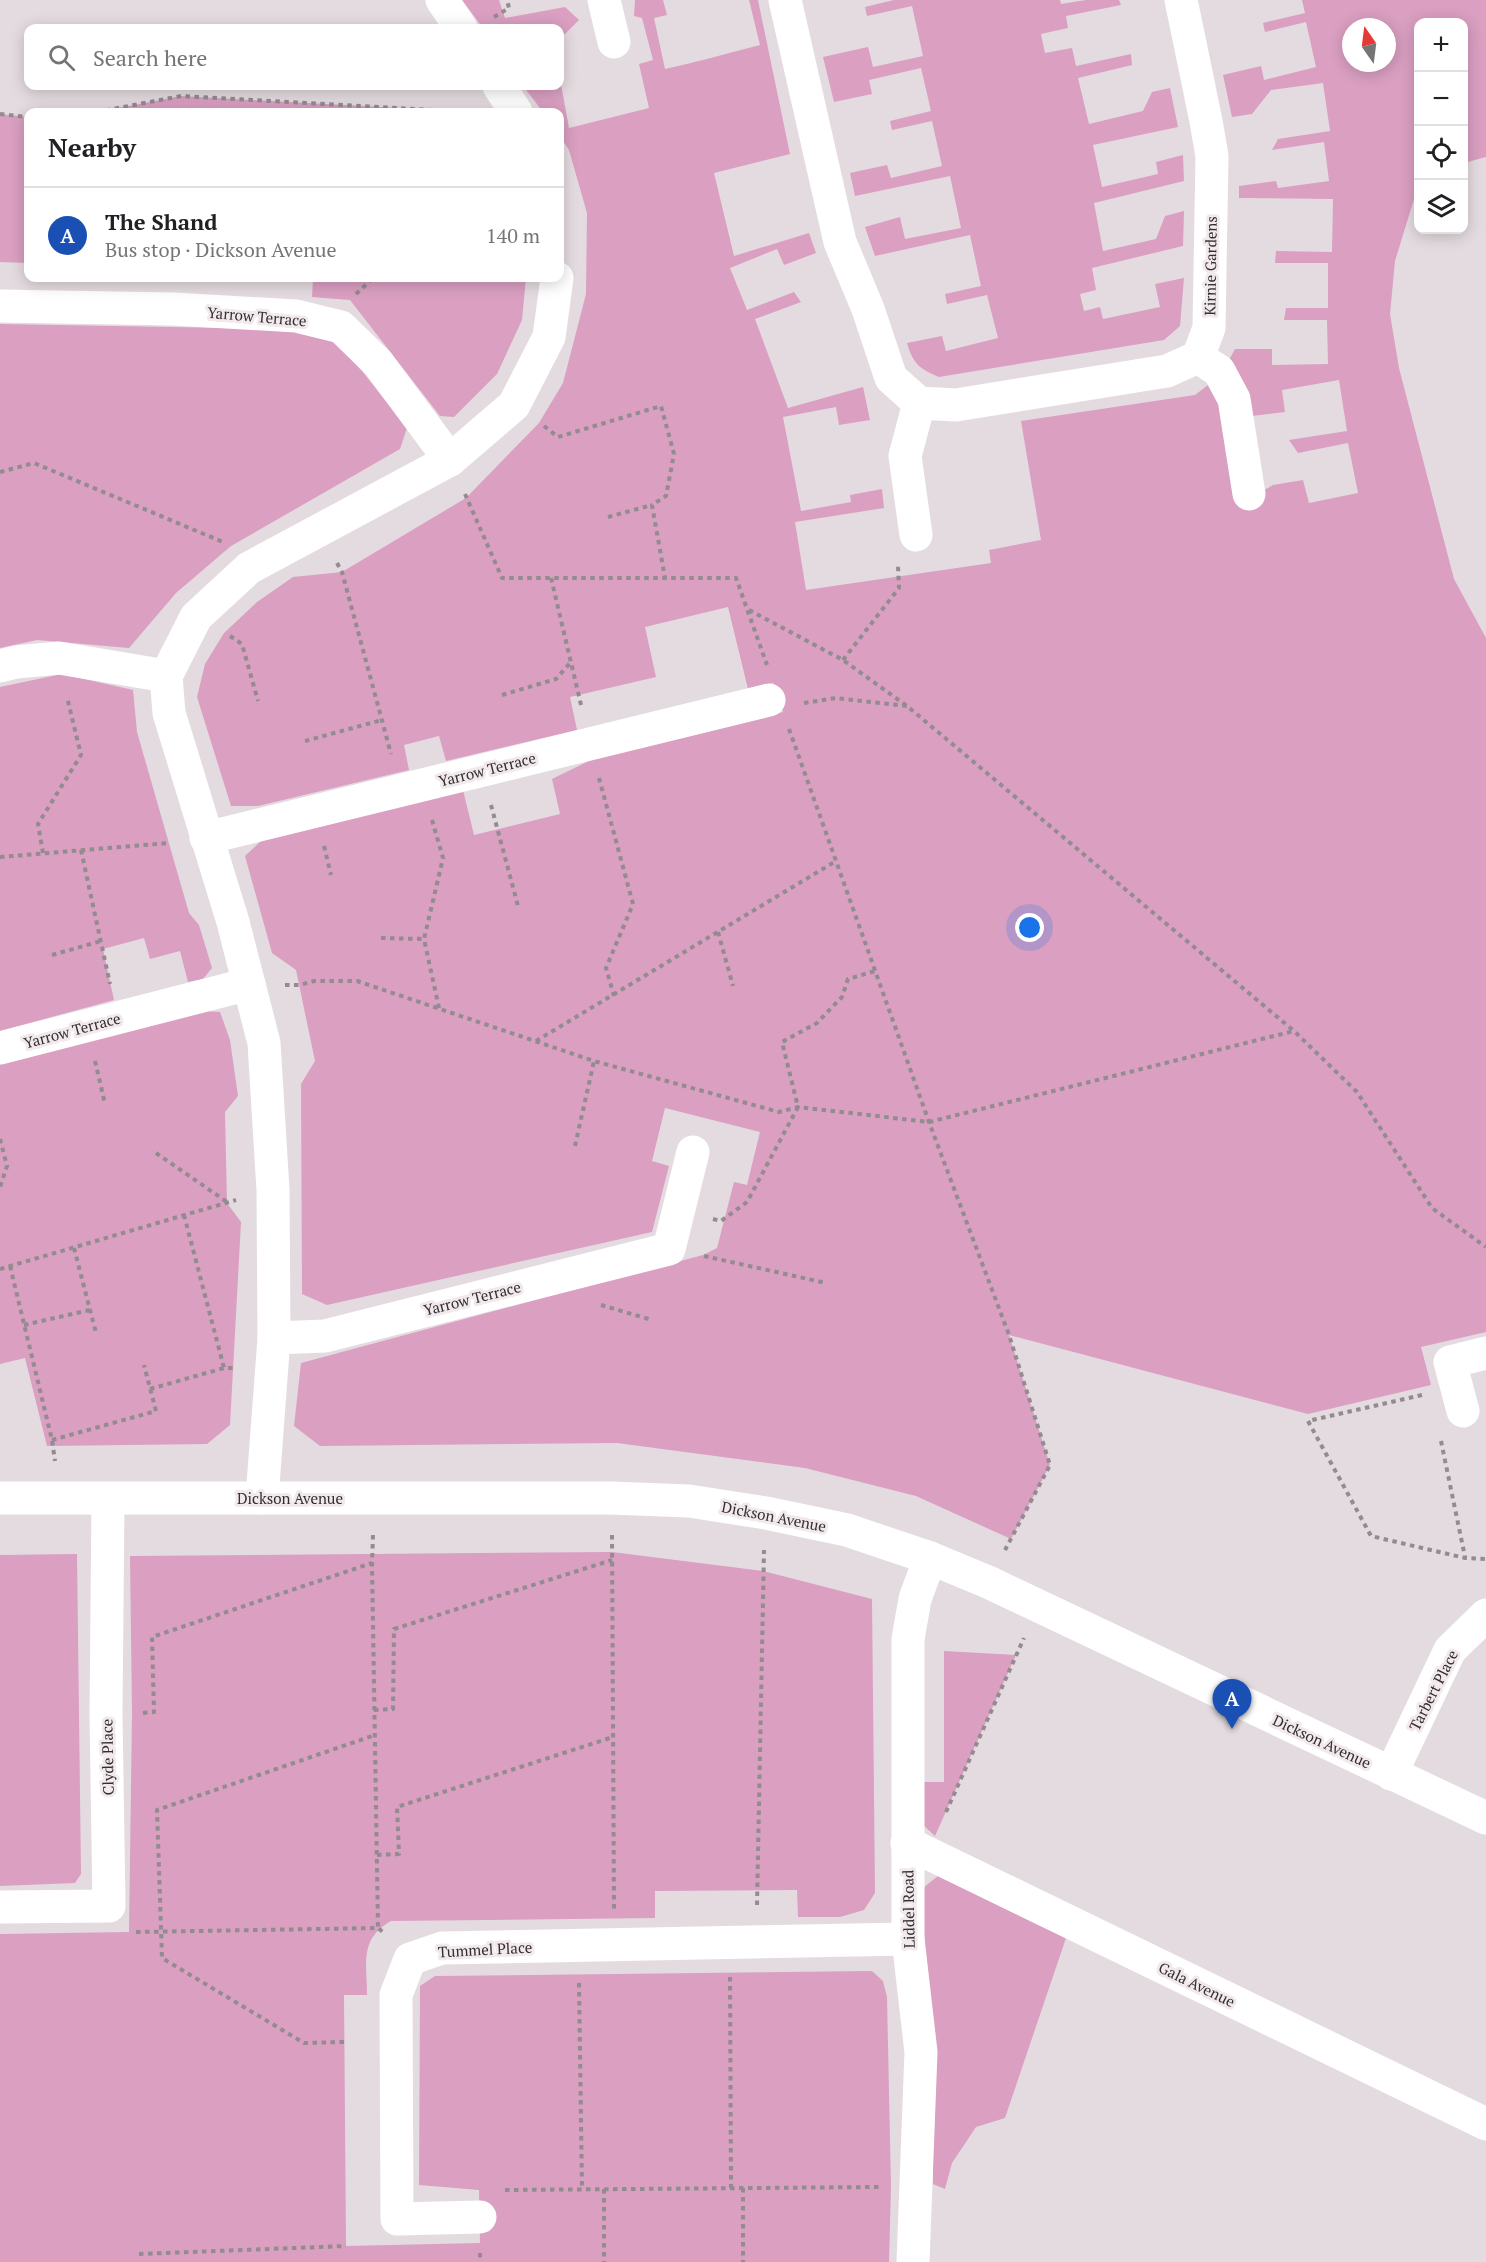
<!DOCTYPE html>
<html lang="en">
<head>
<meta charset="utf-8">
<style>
	body { margin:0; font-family:"PT Serif",serif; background:#f6f6f6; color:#202124 }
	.controls { position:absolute; right:18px; top:18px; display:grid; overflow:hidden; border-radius:12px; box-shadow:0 3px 15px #0003 }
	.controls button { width:54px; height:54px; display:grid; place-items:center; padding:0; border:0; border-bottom:2px solid #e0e0e0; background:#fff; color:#202124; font:30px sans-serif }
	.compass { position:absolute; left:1342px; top:18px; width:54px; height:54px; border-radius:50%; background:#fff; box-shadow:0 3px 15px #0003; rotate:346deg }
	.you { position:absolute; left:1030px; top:928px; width:21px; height:21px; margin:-15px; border:4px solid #fff; border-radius:50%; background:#1a73e8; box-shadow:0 0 0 9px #1a73e833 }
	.badge { display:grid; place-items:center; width:39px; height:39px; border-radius:50%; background:#3d8584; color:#fff; font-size:20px; font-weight:700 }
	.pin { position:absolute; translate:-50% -50px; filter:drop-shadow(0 2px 3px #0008) }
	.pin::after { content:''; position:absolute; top:32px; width:21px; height:18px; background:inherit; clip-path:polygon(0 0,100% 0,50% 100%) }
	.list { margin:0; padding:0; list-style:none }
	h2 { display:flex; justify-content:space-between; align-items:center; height:78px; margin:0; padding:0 24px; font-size:26px }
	h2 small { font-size:20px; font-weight:400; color:#757577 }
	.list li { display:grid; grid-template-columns:39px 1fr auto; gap:18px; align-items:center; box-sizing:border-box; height:96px; padding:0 24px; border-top:2px solid #e0e0e0 }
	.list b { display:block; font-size:22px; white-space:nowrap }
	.list p { margin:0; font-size:20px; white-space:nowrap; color:#757577 }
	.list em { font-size:20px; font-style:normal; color:#757577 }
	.icon { flex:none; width:33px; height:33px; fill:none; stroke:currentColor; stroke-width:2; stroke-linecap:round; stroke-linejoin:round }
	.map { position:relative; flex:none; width:1486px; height:2262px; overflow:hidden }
	.search { position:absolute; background:#fff; box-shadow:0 3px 15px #0003; left:24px; top:24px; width:540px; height:66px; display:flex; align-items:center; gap:15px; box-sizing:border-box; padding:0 21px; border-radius:12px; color:#757577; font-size:22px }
	.panel { position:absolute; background:#fff; box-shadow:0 3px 15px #0003; left:24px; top:108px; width:540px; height:174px; border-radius:12px }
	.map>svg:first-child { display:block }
	.green { fill:#da9fc1; fill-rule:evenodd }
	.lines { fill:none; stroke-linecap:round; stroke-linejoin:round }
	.path { stroke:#928b8f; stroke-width:4; stroke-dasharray:4.5 4.5; stroke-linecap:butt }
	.minor { stroke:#fff; stroke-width:33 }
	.labels { text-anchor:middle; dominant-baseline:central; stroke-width:6; stroke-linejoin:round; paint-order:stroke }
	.street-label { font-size:15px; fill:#332f31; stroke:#f2e9ed }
</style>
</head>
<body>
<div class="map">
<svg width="1486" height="2262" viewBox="0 0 1486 2262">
	<rect width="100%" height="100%" fill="#e4dbe0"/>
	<!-- green -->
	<g class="green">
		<polygon points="462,0 499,0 505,18 565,7 579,20 561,38 560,46 560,28 483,28"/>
		<path d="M635,0H663L667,15L654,18L665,69C697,62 728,53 760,45L749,0H758L790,154L714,173L734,256L809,233L816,253L784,265L777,249L730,268L747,310L794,292L801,302L755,319L788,408L863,387L870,420L839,425L836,407L783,417L801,511L851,502L850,495L882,489L884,508L795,522L806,590L991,563L989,550L1041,540L1021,421L1195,395L1212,382L1222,400L1238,506L1273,485L1303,480L1309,503L1358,493L1348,443L1298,453L1289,440L1347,431L1339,380L1282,390L1285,412L1252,416L1228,362L1235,349H1272V365L1328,364L1327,320H1284L1286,308H1328V263H1275L1276,251L1332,252L1333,199L1239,198V186L1276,181L1278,188L1329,181L1324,142L1272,150L1278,139L1330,131L1323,83L1271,90L1252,114L1232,117L1223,75L1261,66L1264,80L1316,67L1306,22L1265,32L1263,23L1305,13L1302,0H1486V157L1464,163V22H1418V186L1395,261L1390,314L1399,368L1454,579L1486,638V1332L1421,1347L1431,1385L1308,1414L1009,1335L1050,1465L1011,1539L916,1496L805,1468L617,1443L320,1446L294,1426L301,1363L703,1255L717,1248L734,1182L747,1185L760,1132L665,1108L652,1161L669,1166L652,1232L327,1305L302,1294L301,1084L315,1061L296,970L272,953L245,856L261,841L463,790L474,835L560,814L552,779L593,759L783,712L773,683L748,689L728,607L645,627L656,677L570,697L577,730L446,761L439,736L404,745L409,770L258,806H231L197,697L205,664L224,633L257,602L293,577L342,572L466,498L539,423L563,383L586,294L587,213L569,150L560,136V112H543L523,86H560V79L569,128L649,108L639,64L653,60L642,18L634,16ZM1351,27H1387V63H1351Z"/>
		<path d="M894,0H1060L1061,4L1086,0H1119L1121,5L1066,16L1068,28L1041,34L1045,53L1072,48L1076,66L1131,54L1132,65L1078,78L1089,124L1143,111L1152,92L1170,88L1178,127L1093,145L1102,187L1158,174L1156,162L1183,155L1184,181L1094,203L1103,251L1156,239L1165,216L1184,211L1183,246L1092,268L1096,290L1080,294L1084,311L1100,307L1103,319L1160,307L1155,284L1184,278L1180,326L1164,340L939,377C920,369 913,364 907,343L942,336L946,351L998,338L987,295L947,304L945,294L981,286L970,235L875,256L865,227L900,217L905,239L961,228L950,176L855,196L850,173L887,165L891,178L942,166L932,121L892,130L890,121L931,111L921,68L869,80L872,94L834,102L823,57L868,47L873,67L923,56L912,6L867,16L865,7Z"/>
		<polygon points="181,96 471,112 97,112"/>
		<polygon points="0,114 28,117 28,263 0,262"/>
		<polygon points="313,278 526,278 522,320 497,374 454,417 440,416 350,300 312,297"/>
		<polygon points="0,324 291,329 331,338 362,371 407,428 400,449 231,546 176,593 129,648 37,640 0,648"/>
		<polygon points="62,674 133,690 137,732 189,913 199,925 212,968 203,979 188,982 180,951 150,959 144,938 103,949 114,1000 0,1031 0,687"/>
		<polygon points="203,1011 220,1012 230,1040 238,1096 225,1112 227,1203 241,1222 230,1425 207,1444 47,1446 25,1358 0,1364 0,1064"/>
		<path d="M612,1552L763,1571L872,1599L875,1893L864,1910L840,1917H798L797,1890L655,1891V1918L391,1921C359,1939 367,1963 367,1995H344L346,2246L480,2243L479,2190L419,2185L420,1986L435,1976L872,1971L883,1981L887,1997L891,2187L889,2262H0V1934L129,1932L132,1713L130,1556Z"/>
		<polygon points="77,1554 81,1874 75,1883 0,1886 0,1555"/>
		<polygon points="944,1651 1016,1655 935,1836 921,1823 920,1782 944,1782"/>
		<polygon points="938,1876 1066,1938 1005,2118 976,2127 952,2163 945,2189 933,2184 933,2050 918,1892"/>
	</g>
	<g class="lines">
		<!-- path -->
		<g class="path">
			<polyline points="494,17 509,8 507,0"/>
			<polyline points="97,112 181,96 471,112"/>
			<polyline points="0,114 28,117"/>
			<polyline points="356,294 373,278"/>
			<polyline points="544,426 558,437 661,406 674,454 666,496 652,505 665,578"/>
			<polyline points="0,472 34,463 223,542"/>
			<polyline points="465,494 502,578 736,578 767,665"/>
			<polyline points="608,517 652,505"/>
			<polyline points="337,563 342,572 391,754"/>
			<polyline points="551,578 582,709"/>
			<polyline points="749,610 843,660 907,706 1294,1031 1357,1092 1432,1208 1486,1247"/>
			<polyline points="230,636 242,644 258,701"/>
			<polyline points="843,660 899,588 898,566"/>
			<polyline points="502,695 556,679 570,663"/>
			<polyline points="804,703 836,698 907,706"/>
			<polyline points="789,729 929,1122 1009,1335 1050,1465 1005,1550"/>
			<polyline points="305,741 382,720"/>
			<polyline points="599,778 633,904 606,968 614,996"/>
			<polyline points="491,805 518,906"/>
			<polyline points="432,820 443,858 424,939 439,1008"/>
			<polyline points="324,846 331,875"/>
			<polyline points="81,850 110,984"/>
			<polyline points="43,853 38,824 81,755 67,697"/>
			<polyline points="0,857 169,843"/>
			<polyline points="718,932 733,986"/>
			<polyline points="381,938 424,939"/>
			<polyline points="52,955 101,941"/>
			<polyline points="285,985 300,985 314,981 357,981 594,1061 779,1112 798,1107 929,1122 1294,1031"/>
			<polyline points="536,1041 836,861"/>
			<polyline points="95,1061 105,1104"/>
			<polyline points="0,1139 7,1166 0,1187"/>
			<polyline points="575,1146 594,1061"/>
			<polyline points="156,1153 227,1202"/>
			<polyline points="184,1215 224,1368"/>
			<polyline points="713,1219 721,1221 747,1202 798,1107 782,1042 817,1023 842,997 848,979 875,971"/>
			<polyline points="74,1248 96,1333"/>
			<polyline points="704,1256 826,1283"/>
			<polyline points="10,1266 52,1440 55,1461"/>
			<polyline points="0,1269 236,1200"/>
			<polyline points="601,1305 652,1320"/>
			<polyline points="24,1325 90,1310"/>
			<polyline points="150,1389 224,1368 236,1368"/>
			<polyline points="1422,1395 1308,1421 1371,1536 1465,1558 1486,1559"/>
			<polyline points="52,1440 156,1411 144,1365"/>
			<polyline points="1441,1441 1465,1557"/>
			<polyline points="373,1535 372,1563 378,1928"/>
			<polyline points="612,1535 614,1909"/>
			<polyline points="374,1710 393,1709 394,1629 612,1560"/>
			<polyline points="143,1713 154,1712 152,1637 372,1563"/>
			<polyline points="946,1812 1024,1638"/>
			<polyline points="377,1855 399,1854 397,1807 613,1737"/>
			<polyline points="757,1905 764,1550"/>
			<polyline points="136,1932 378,1928 384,1933"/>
			<polyline points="730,1977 731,2188"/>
			<polyline points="579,1983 582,2189"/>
			<polyline points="344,2042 304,2043 162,1958 157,1810 375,1735"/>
			<polyline points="743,2188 743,2262"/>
			<polyline points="604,2189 604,2262"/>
			<polyline points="505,2190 879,2187"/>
			<polyline points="480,2253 480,2262"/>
			<polyline points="139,2254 346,2246"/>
		</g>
		<!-- minor -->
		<g class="minor">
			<polyline points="442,0 461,28"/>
			<polyline points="604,0 614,42"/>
			<polyline points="785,0 840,242 868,309 891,378 919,403 956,405 1167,371 1198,357 1209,328 1212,156 1206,121 1181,0"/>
			<polyline points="499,86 516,112"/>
			<polyline points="0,306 174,309 296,316 341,327 378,363 450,460"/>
			<polyline points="1198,357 1219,371 1234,399 1249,494"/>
			<polyline points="916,535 905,456 919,403"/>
			<polyline points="0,666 16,662 59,658 166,676"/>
			<polyline points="206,838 769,700"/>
			<polyline points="0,1048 249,984"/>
			<polyline points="274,1338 325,1336 669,1249 693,1152"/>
			<polyline points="1463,1411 1450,1362 1486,1353"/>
			<polyline points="0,1498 611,1498 689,1501 766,1513 847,1530 930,1558 988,1582 1486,1818"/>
			<polyline points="262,1498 274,1338 273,1190 264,1043 233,922 169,713 166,676 196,617 249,568 450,460 514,405 549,337 557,278"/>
			<polyline points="1391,1774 1450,1650 1486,1615"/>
			<polyline points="907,1843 1486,2124"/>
			<polyline points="0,1907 109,1906 106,1714 108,1499"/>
			<polyline points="480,2217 397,2219 396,1995 410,1959 442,1948 908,1939"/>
			<polyline points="913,2262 921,2052 908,1939 908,1639 915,1599 930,1558"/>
		</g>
	</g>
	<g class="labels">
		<!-- street labels -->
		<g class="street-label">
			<text transform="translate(1210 266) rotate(-89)">Kirnie Gardens</text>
			<text transform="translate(257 316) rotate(5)">Yarrow Terrace</text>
			<text transform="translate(487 769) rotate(-14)">Yarrow Terrace</text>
			<text transform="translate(72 1030) rotate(-15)">Yarrow Terrace</text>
			<text transform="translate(472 1298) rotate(-14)">Yarrow Terrace</text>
			<text x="290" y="1498">Dickson Avenue</text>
			<text transform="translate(774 1516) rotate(11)">Dickson Avenue</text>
			<text transform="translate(1433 1690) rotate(-63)">Tarbert Place</text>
			<text transform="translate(1322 1741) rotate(25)">Dickson Avenue</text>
			<text transform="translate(107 1757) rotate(-91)">Clyde Place</text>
			<text transform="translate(908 1909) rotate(-91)">Liddel Road</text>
			<text transform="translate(485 1949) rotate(-3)">Tummel Place</text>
			<text transform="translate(1197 1984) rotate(26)">Gala Avenue</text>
		</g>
	</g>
</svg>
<div class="controls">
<button>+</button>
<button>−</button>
<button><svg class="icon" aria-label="locate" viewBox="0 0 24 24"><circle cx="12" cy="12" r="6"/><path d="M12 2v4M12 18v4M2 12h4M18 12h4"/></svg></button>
<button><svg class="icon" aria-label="layers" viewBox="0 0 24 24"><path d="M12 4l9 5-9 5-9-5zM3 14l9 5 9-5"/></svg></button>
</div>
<svg class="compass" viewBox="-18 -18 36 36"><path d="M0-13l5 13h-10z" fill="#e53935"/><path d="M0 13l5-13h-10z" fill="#757577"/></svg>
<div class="you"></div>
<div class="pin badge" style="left:1232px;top:1729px;background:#1a4fb4">A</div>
<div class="search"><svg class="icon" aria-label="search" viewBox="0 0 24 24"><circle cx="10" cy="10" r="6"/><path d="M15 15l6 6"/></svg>Search here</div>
<section class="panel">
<h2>Nearby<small></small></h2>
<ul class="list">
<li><span class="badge" style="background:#1a4fb4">A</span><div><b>The Shand</b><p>Bus stop · Dickson Avenue</p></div><em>140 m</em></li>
</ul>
</section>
</div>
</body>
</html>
